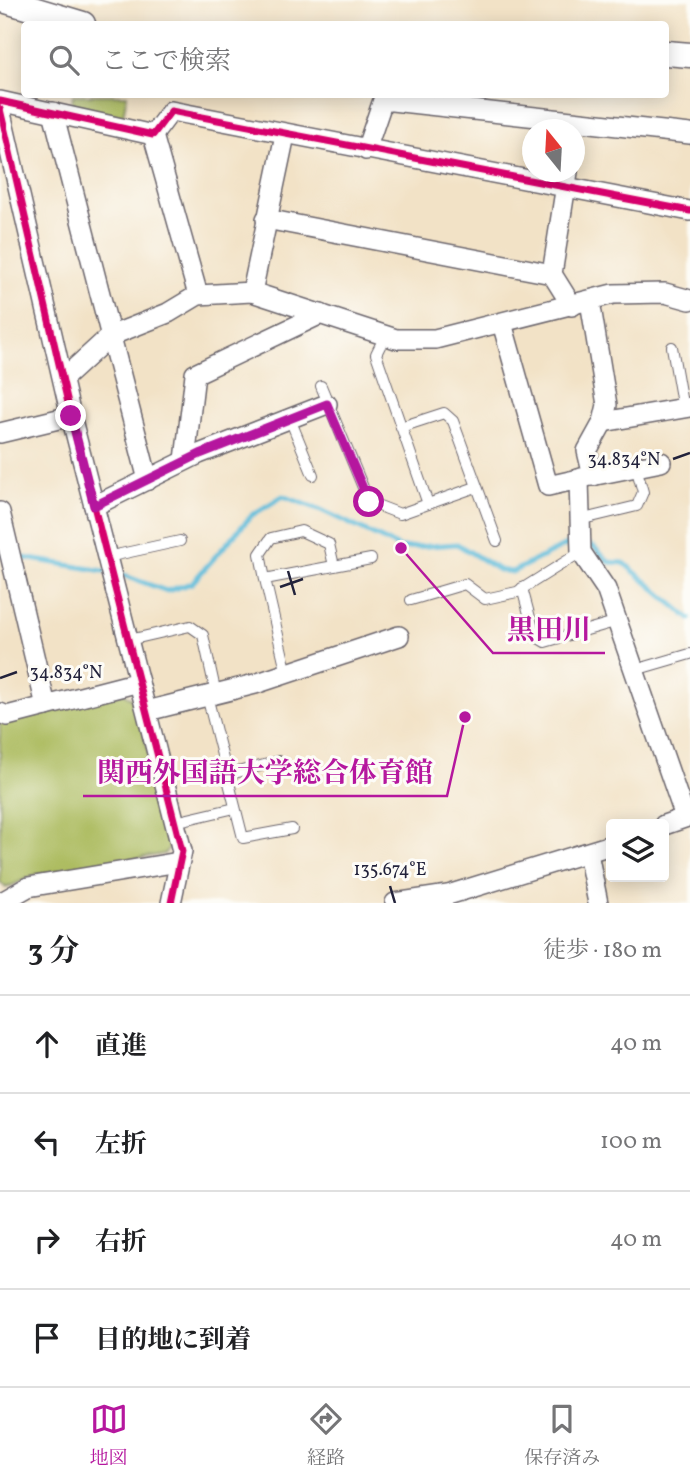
<!DOCTYPE html>
<html lang="ja">
<head>
<meta charset="utf-8">
<style>
	body { margin:0; font-family:Vollkorn,"Noto Serif JP",serif; background:#f6f6f6; color:#202124 }
	.controls { position:absolute; right:21px; bottom:21px; display:grid; overflow:hidden; border-radius:7px; box-shadow:0 4px 18px #0003 }
	.controls button { width:63px; height:63px; display:grid; place-items:center; padding:0; border:0; border-bottom:2px solid #e0e0e0; background:#fff; color:#202124; font:35px sans-serif }
	.compass { position:absolute; left:522px; top:119px; width:63px; height:63px; border-radius:50%; background:#fff; box-shadow:0 4px 18px #0003; rotate:342deg }
	.stop { position:absolute; width:21px; height:21px; margin:-16px; border:5px solid #b5179e; border-radius:50%; background:#fff }
	.stop.end { background:#b5179e; border-color:#fff; box-shadow:0 2px 7px #0008 }
	.list { margin:0; padding:0; list-style:none }
	h2 { display:flex; justify-content:space-between; align-items:center; height:91px; margin:0; padding:0 28px; font-size:30px }
	h2 small { font-size:23px; font-weight:400; color:#757577 }
	.list li { display:grid; grid-template-columns:46px 1fr auto; gap:21px; align-items:center; box-sizing:border-box; height:98px; padding:0 28px; border-top:2px solid #e0e0e0 }
	.list b { display:block; font-size:26px; white-space:nowrap }
	.list em { font-size:23px; font-style:normal; color:#757577 }
	.icon { flex:none; width:38px; height:38px; fill:none; stroke:currentColor; stroke-width:2; stroke-linecap:round; stroke-linejoin:round }
	.map { position:relative; flex:none; width:690px; height:903px; overflow:hidden }
	.search { position:absolute; background:#fff; box-shadow:0 4px 18px #0003; left:21px; right:21px; top:21px; height:77px; display:flex; align-items:center; gap:18px; box-sizing:border-box; padding:0 24px; border-radius:7px; color:#757577; font-size:26px }
	.sheet { height:483px; background:#fff }
	nav { display:flex; justify-content:space-around; align-items:center; box-sizing:border-box; height:98px; border-top:2px solid #e0e0e0; background:#fff; font-size:19px; color:#757577 }
	nav a { display:grid; justify-items:center; gap:4px }
	nav .on { color:#b5179e }
	.map>svg:first-child { display:block }
	.green { fill:#acbb5e; stroke:#676e4c; stroke-width:2 }
	.lines { fill:none; stroke-linecap:round; stroke-linejoin:round }
	.stream { stroke:#5abad8; stroke-width:5 }
	.service-casing { stroke:#6b656c; stroke-width:12 }
	.minor-casing { stroke:#6b656c; stroke-width:22 }
	.tertiary-casing { stroke:#6b656c; stroke-width:27 }
	.service { stroke:#fff; stroke-width:10 }
	.minor { stroke:#fff; stroke-width:19 }
	.tertiary { stroke:#fff; stroke-width:24 }
	.cycleway-casing { stroke:#fdfcf7; stroke-width:11 }
	.cycleway { stroke:#d6006c; stroke-width:7 }
	.route { stroke:#b5179e; stroke-width:9 }
	.ticks { fill:none; stroke:#22223b; stroke-width:2.5 }
	.ticks-label { font-size:18px; text-anchor:middle; fill:#22223b; stroke:#fdfcf7; stroke-width:6; stroke-linejoin:round; paint-order:stroke }
	.leader { fill:none; stroke:#b5179e; stroke-width:2.5 }
	.callout-dot { fill:#b5179e; stroke:#fdfcf7; stroke-width:2.5 }
	.callout-label { font-size:28px; text-anchor:middle; font-weight:bold; fill:#b5179e; stroke:#fdfcf7; stroke-width:6; stroke-linejoin:round; paint-order:stroke }
</style>
</head>
<body>
<div class="map">
<svg width="690" height="903" viewBox="0 0 690 903">
	<rect width="100%" height="100%" fill="#fdfcf7"/>
	<filter id="ink" filterUnits="userSpaceOnUse"><feTurbulence type="fractalNoise" baseFrequency=".0143" numOctaves="2"/><feDisplacementMap in="SourceGraphic" scale="14" xChannelSelector="R" yChannelSelector="G"/><feConvolveMatrix kernelMatrix="1 2 1 2 8 2 1 2 1" color-interpolation-filters="sRGB"/></filter>
	<filter id="wash" filterUnits="userSpaceOnUse"><feTurbulence type="fractalNoise" baseFrequency=".00686" numOctaves="4" result="noise"/><feDisplacementMap in="SourceGraphic" scale="28" xChannelSelector="R" yChannelSelector="G"/><feGaussianBlur stdDeviation="1.57" result="paint"/><feColorMatrix in="noise" values="0 0 0 0 0 0 0 0 0 0 0 0 0 0 0 0 0 1.4 0 .05"/><feComposite in="paint" operator="in"/></filter>
	<g filter="url(#wash)">
		<rect width="100%" height="100%" fill="#f2e2c6"/>
		<!-- green -->
		<g class="green">
			<polygon points="73,95 127,95 123,116 71,107"/>
			<polygon points="124,693 135,701 172,844 164,854 35,875 6,888 0,882 0,720"/>
		</g>
		<g class="lines">
			<!-- stream -->
			<g class="stream">
				<polyline points="0,554 104,571"/>
				<polyline points="117,573 167,591 192,583 252,515 283,496 321,510 401,548 457,544 499,570 512,572 566,545 593,546 609,562 624,563 690,619"/>
			</g>
		</g>
	</g>
	<g filter="url(#ink)">
		<g class="lines">
			<!-- service casing -->
			<g class="service-casing">
				<g id="service">
					<polyline points="385,336 376,354 428,504"/>
					<polyline points="672,347 683,409"/>
					<polyline points="321,386 369,502 400,514 476,487"/>
					<polyline points="290,419 313,475"/>
					<polyline points="401,427 444,413 453,421 497,541"/>
					<polyline points="579,520 637,506 643,492 636,467"/>
					<polyline points="107,557 180,541"/>
					<polyline points="265,579 260,554 271,538 301,531 329,544 334,566"/>
					<polyline points="522,588 535,636 545,642 618,621"/>
					<polyline points="411,600 465,584 485,599 517,592 581,552"/>
					<polyline points="129,640 190,626 203,635 216,694"/>
					<polyline points="635,670 690,654"/>
					<polyline points="287,674 265,579 371,559"/>
					<polyline points="207,696 243,838 292,829"/>
					<polyline points="227,775 279,761"/>
					<polyline points="175,822 235,808"/>
				</g>
			</g>
			<!-- minor casing -->
			<g class="minor-casing">
				<g id="minor">
					<polyline points="0,101 153,135 171,111 690,211"/>
					<polyline points="0,109 71,416 182,851 171,903"/>
					<polyline points="53,112 148,480"/>
					<polyline points="153,135 198,295"/>
					<polyline points="366,150 383,100 690,134"/>
					<polyline points="568,172 552,274 572,306"/>
					<polyline points="266,219 552,274"/>
					<polyline points="252,292 285,135"/>
					<polyline points="590,301 607,405 603,422 587,451 593,476"/>
					<polyline points="502,323 548,486 579,479 581,552 606,589 685,817"/>
					<polyline points="63,379 110,336 168,313 198,295 252,292 396,339 435,339 613,294 665,293 690,300"/>
					<polyline points="603,422 690,407"/>
					<polyline points="0,433 71,416"/>
					<polyline points="185,460 195,374 321,314"/>
					<polyline points="581,478 661,462"/>
					<polyline points="94,506 199,454 327,404"/>
					<polyline points="0,512 46,706"/>
					<polyline points="147,711 255,684 399,636"/>
					<polyline points="0,713 7,716 139,682"/>
					<polyline points="664,825 690,816"/>
					<polyline points="588,853 598,903"/>
					<polyline points="0,903 28,887 179,862"/>
					<polyline points="395,903 448,895 611,845"/>
				</g>
			</g>
			<!-- tertiary casing -->
			<g class="tertiary-casing">
				<g id="tertiary">
					<polyline points="3,0 83,24"/>
					<polyline points="666,53 690,55"/>
				</g>
			</g>
			<!-- service -->
			<use href="#service" class="service"/>
			<!-- minor -->
			<use href="#minor" class="minor"/>
			<!-- tertiary -->
			<use href="#tertiary" class="tertiary"/>
			<!-- cycleway casing -->
			<g class="cycleway-casing">
				<g id="cycleway">
					<polyline points="0,101 153,135 171,111 690,211"/>
					<polyline points="0,109 71,416 182,851 171,903"/>
				</g>
			</g>
			<!-- cycleway -->
			<use href="#cycleway" class="cycleway"/>
		</g>
	</g>
	<g class="lines" filter="url(#ink)">
		<!-- route -->
		<polyline class="route" points="71,416 94,506 200,454 327,404 369,502"/>
	</g>
	<!-- ticks -->
	<path class="ticks" d="M673,459L690,453M288,571L295,595M280,587L303,579M0,678L17,672M390,886L395,903"/>
	<g class="ticks-label">
		<text x="624" y="465">34.834°N</text>
		<text x="66" y="678">34.834°N</text>
		<text x="390" y="875">135.674°E</text>
	</g>
	<!-- callouts -->
	<path class="leader" d="M401 548L493 653H605M465 717L447 796H83"/>
	<g class="callout-dot">
		<circle cx="401" cy="548" r="7"/>
		<circle cx="465" cy="717" r="7"/>
	</g>
	<g class="callout-label">
		<text x="549" y="639">黒田川</text>
		<text x="265" y="782">関西外国語大学総合体育館</text>
	</g>
</svg>
<div class="controls">
<button><svg class="icon" aria-label="layers" viewBox="0 0 24 24"><path d="M12 4l9 5-9 5-9-5zM3 14l9 5 9-5"/></svg></button>
</div>
<svg class="compass" viewBox="-18 -18 36 36"><path d="M0-13l5 13h-10z" fill="#e53935"/><path d="M0 13l5-13h-10z" fill="#757577"/></svg>
<div class="stop" style="left:369px;top:502px"></div>
<div class="stop end" style="left:71px;top:416px"></div>
<div class="search"><svg class="icon" aria-label="search" viewBox="0 0 24 24"><circle cx="10" cy="10" r="6"/><path d="M15 15l6 6"/></svg>ここで検索</div>
</div>
<section class="sheet">
<h2>3 分<small>徒歩 · 180 m</small></h2>
<ul class="list">
<li><svg class="icon" aria-label="ahead" viewBox="0 0 24 24"><path d="M12 20V5M6 11l6-6 6 6"/></svg><div><b>直進</b></div><em>40 m</em></li>
<li><svg class="icon" aria-label="left" viewBox="0 0 24 24"><path d="M17 20v-9H6M10 6l-5 5 5 5"/></svg><div><b>左折</b></div><em>100 m</em></li>
<li><svg class="icon" aria-label="right" viewBox="0 0 24 24"><path d="M7 20v-9h11M14 6l5 5-5 5"/></svg><div><b>右折</b></div><em>40 m</em></li>
<li><svg class="icon" aria-label="arrive" viewBox="0 0 24 24"><path d="M6 21V4h12l-3 4 3 4H6"/></svg><div><b>目的地に到着</b></div></li>
</ul>
</section>
<nav>
<a class="on"><svg class="icon" aria-label="map" viewBox="0 0 24 24"><path d="M3 6l6-2 6 2 6-2v14l-6 2-6-2-6 2zM9 4v14M15 6v14"/></svg>地図</a>
<a><svg class="icon" aria-label="directions" viewBox="0 0 24 24"><path d="M12 3l9 9-9 9-9-9zM9 14v-3h6M13 9l2 2-2 2"/></svg>経路</a>
<a><svg class="icon" aria-label="saved" viewBox="0 0 24 24"><path d="M7 4h10v16l-5-4-5 4z"/></svg>保存済み</a>
</nav>
</body>
</html>
